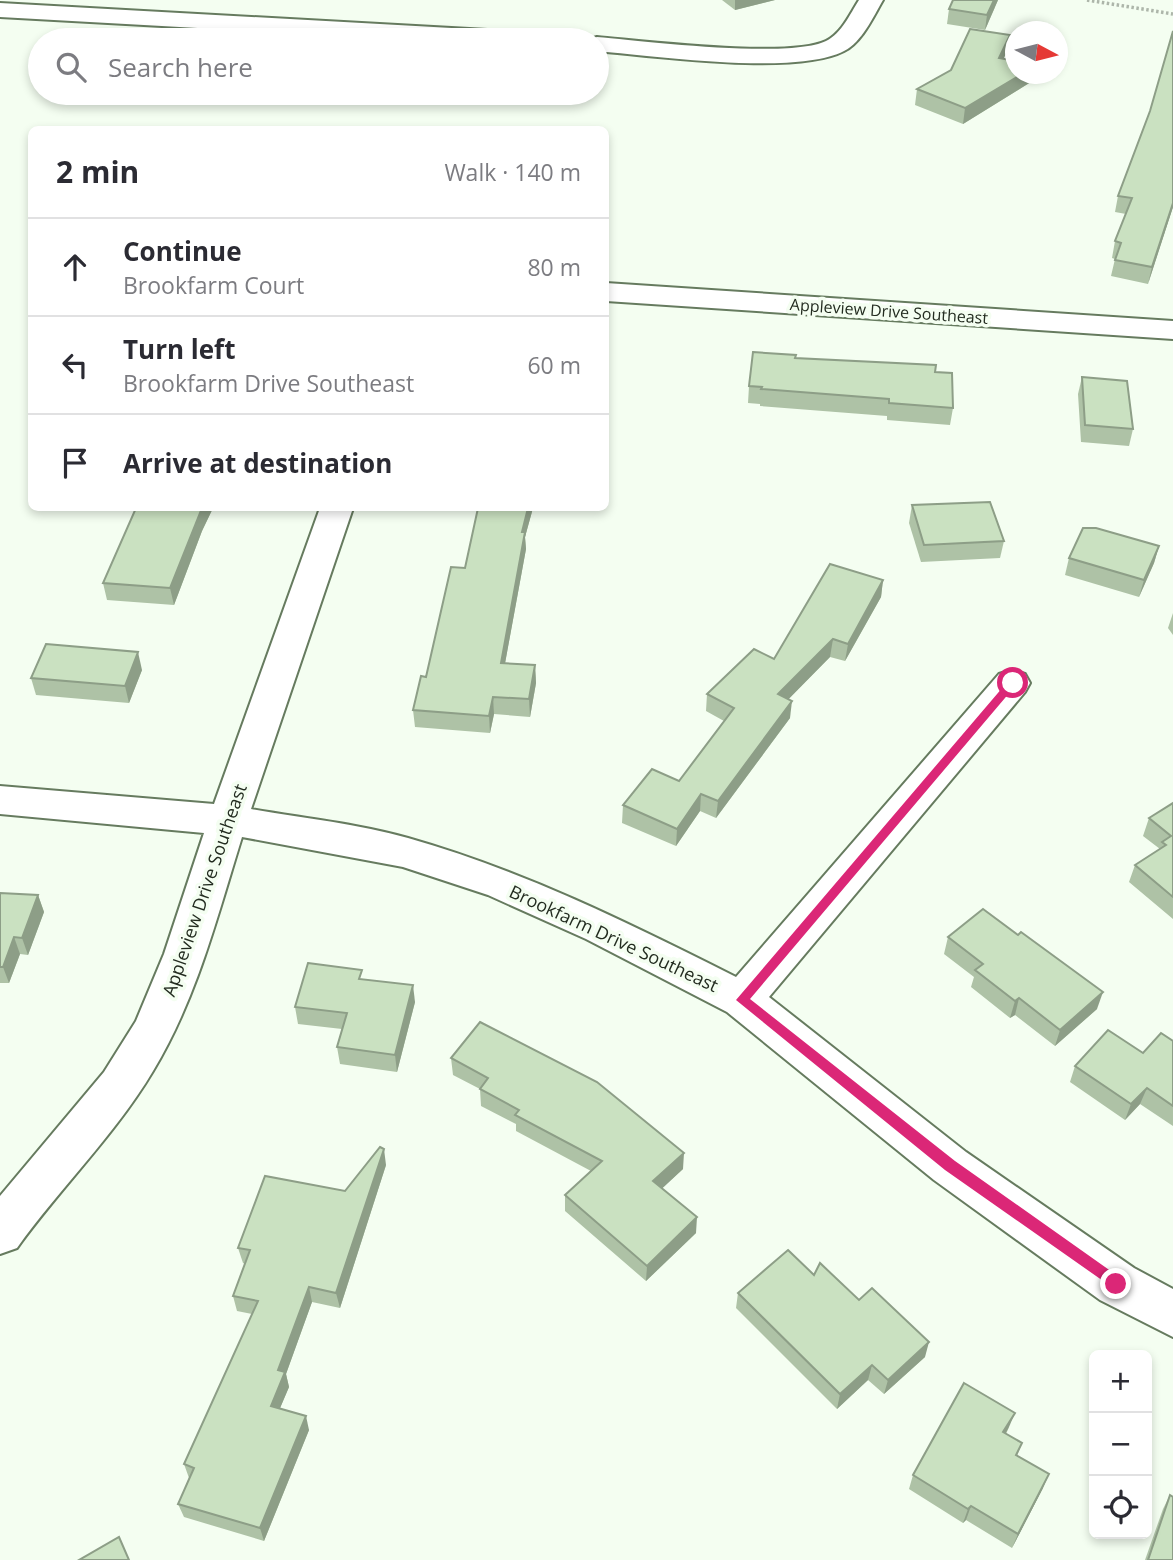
<!DOCTYPE html>
<html lang="en">
<head>
<meta charset="utf-8">
<style>
	body { margin:0; font-family:"Open Sans",sans-serif; background:#f2f2f3; color:#2b2b33 }
	.controls { position:absolute; right:21px; bottom:21px; display:grid; overflow:hidden; border-radius:10px; box-shadow:0 4px 10px #0003 }
	.controls button { width:63px; height:63px; display:grid; place-items:center; padding:0; border:0; border-bottom:2px solid #e1e1e2; background:#fff; color:#2b2b33; font:35px sans-serif }
	.compass { position:absolute; left:1005px; top:21px; width:63px; height:63px; border-radius:50%; background:#fff; box-shadow:0 4px 10px #0003; rotate:97deg }
	.stop { position:absolute; width:21px; height:21px; margin:-16px; border:5px solid #db2777; border-radius:50%; background:#fff }
	.stop.end { background:#db2777; border-color:#fff; box-shadow:0 2px 7px #0008 }
	.list { margin:0; padding:0; list-style:none }
	h2 { display:flex; justify-content:space-between; align-items:center; height:91px; margin:0; padding:0 28px; font-size:30px }
	h2 small { font-size:23px; font-weight:400; color:#7c7c81 }
	.list li { display:grid; grid-template-columns:46px 1fr auto; gap:21px; align-items:center; box-sizing:border-box; height:98px; padding:0 28px; border-top:2px solid #e1e1e2 }
	.list b { display:block; font-size:26px; white-space:nowrap }
	.list p { margin:0; font-size:23px; white-space:nowrap; color:#7c7c81 }
	.list em { font-size:23px; font-style:normal; color:#7c7c81 }
	.icon { flex:none; width:38px; height:38px; fill:none; stroke:currentColor; stroke-width:2; stroke-linecap:round; stroke-linejoin:round }
	.map { position:relative; flex:none; width:1173px; height:1560px; overflow:hidden }
	.search { position:absolute; background:#fff; box-shadow:0 4px 10px #0003; left:28px; top:28px; width:581px; height:77px; display:flex; align-items:center; gap:18px; box-sizing:border-box; padding:0 24px; border-radius:38px; color:#7c7c81; font-size:26px }
	.panel { position:absolute; background:#fff; box-shadow:0 4px 10px #0003; left:28px; top:126px; width:581px; height:385px; border-radius:10px }
	.map>svg:first-child { display:block }
	.lines { fill:none; stroke-linecap:round; stroke-linejoin:round }
	.minor-casing { stroke:#667b5f; stroke-width:4 }
	.path { stroke:#adb6aa; stroke-width:3.5; stroke-dasharray:2.5 2.5; stroke-linecap:butt }
	.minor { fill:#fff; fill-rule:evenodd }
	.wall { fill:#aec2a6 }
	.shaded-wall { fill:#8d9e87 }
	.building { fill:#cae1c1; stroke:#8d9e87; stroke-width:2 }
	.route { fill:#db2777 }
	.labels { text-anchor:middle; dominant-baseline:central; stroke-width:7; stroke-linejoin:round; paint-order:stroke }
	.far-street-label { font-size:16px; fill:#232c20; stroke:#f4fef1 }
	.street-label { font-size:18px; fill:#232c20; stroke:#f4fef1 }
</style>
</head>
<body>
<div class="map">
<svg width="1173" height="1560" viewBox="0 0 1173 1560">
	<rect width="100%" height="100%" fill="#f4fef1"/>
	<g class="lines">
		<!-- minor casing -->
		<g class="minor-casing">
			<g id="minor">
				<path d="M859,0H883C873,17 862,42 844,51C796,76 654,56 597,51V40H587L597,37C644,41 788,59 826,41C842,33 850,14 859,0Z"/>
				<polygon points="0,3 540,33 549,35 552,40 414,40 0,17"/>
				<polygon points="606,283 1173,321 1173,339 606,301"/>
				<path d="M320,508H353L251,809C302,818 359,824 408,838C524,871 629,923 736,977L999,674L1012,670L1025,674L1030,683L1025,692L769,997L966,1152L1134,1268L1173,1289V1337L1100,1300L934,1180L727,1012L586,939L488,895L403,867L242,837C217,917 197,998 153,1071C115,1135 60,1188 17,1248L0,1254V1196L104,1072L136,1021L164,954L204,833L0,814V786L214,804Z"/>
			</g>
		</g>
		<!-- path -->
		<polyline class="path" points="1087,0 1173,14"/>
		<!-- minor -->
		<use href="#minor" class="minor"/>
	</g>
	<!-- wall -->
	<g class="wall">
		<polygon points="722,0 775,0 735,10"/>
		<polygon points="998,0 985,30 947,24 949,9"/>
		<polygon points="1173,31 1173,207 1148,284 1111,276 1115,259 1112,258 1115,241 1126,214 1115,212 1118,196 1150,111"/>
		<polygon points="1007,51 1003,59 1034,80 963,124 915,105 917,89"/>
		<polygon points="795,358 935,372 953,408 950,425 887,420 887,416 760,406 760,404 748,403 749,386"/>
		<polygon points="1082,377 1133,429 1129,446 1081,442 1078,394"/>
		<polygon points="912,505 1004,541 1000,558 921,562 909,523"/>
		<polygon points="136,508 213,508 202,531 174,605 107,600 103,583"/>
		<polygon points="477,508 533,508 525,537 526,549 505,663 535,665 536,683 530,717 494,714 490,733 415,727 413,710 426,677 465,568 477,513"/>
		<polygon points="1159,546 1154,563 1139,597 1065,575 1069,558"/>
		<polygon points="883,580 881,597 845,661 830,657 788,699 790,718 716,818 700,811 676,846 622,823 623,805 679,781 724,721 706,711 707,694 774,659"/>
		<polygon points="1173,613 1173,635 1168,628"/>
		<polygon points="142,670 129,703 36,695 31,678"/>
		<polygon points="1173,803 1173,919 1129,882 1135,865 1160,849 1143,836 1149,818"/>
		<polygon points="0,893 38,895 44,912 28,955 20,954 9,983 0,983"/>
		<polygon points="948,937 1097,1009 1055,1046 1015,1015 1010,1018 971,987 974,977 944,954"/>
		<polygon points="364,979 415,1002 397,1072 340,1064 337,1047 342,1029 298,1024 295,1007"/>
		<polygon points="1173,1041 1173,1126 1140,1104 1125,1120 1070,1082 1075,1066 1143,1053"/>
		<polygon points="451,1058 683,1169 662,1188 696,1233 646,1281 565,1211 565,1195 591,1171 516,1131 516,1124 481,1106 480,1089 453,1075"/>
		<polygon points="386,1165 340,1308 312,1302 286,1374 289,1387 280,1408 309,1430 264,1541 184,1517 178,1504 189,1478 184,1464 252,1314 237,1311 233,1296 245,1264 243,1263 238,1248 345,1191"/>
		<polygon points="814,1275 859,1300 925,1357 884,1394 868,1380 837,1409 736,1308 738,1293"/>
		<polygon points="1009,1427 1006,1434 1022,1443 1017,1456 1043,1488 1012,1548 966,1520 963,1523 909,1489 913,1475"/>
		<polygon points="1170,1495 1173,1560 1145,1560 1163,1509"/>
	</g>
	<!-- shaded-wall -->
	<g class="shaded-wall">
		<polygon points="735,0 775,0 735,10"/>
		<polygon points="994,0 998,0 985,30 987,15"/>
		<polygon points="1010,35 1007,51 997,74 999,58"/>
		<polygon points="1022,74 1035,74 1034,80 963,124 965,108"/>
		<polygon points="1173,203 1173,207 1148,284 1152,267"/>
		<polygon points="202,508 213,508 202,531 174,605 170,588"/>
		<polygon points="528,508 533,508 525,537 526,549 502,680 501,663 522,532"/>
		<polygon points="1159,546 1154,563 1139,597 1144,580"/>
		<polygon points="883,580 881,597 845,661 848,644"/>
		<polygon points="833,639 830,657 777,711 778,694"/>
		<polygon points="138,652 142,670 129,703 125,686"/>
		<polygon points="535,665 536,683 530,717 529,699"/>
		<polygon points="493,697 494,714 490,733 489,716"/>
		<polygon points="792,701 790,718 716,818 718,801"/>
		<polygon points="701,794 700,811 676,846 677,829"/>
		<polygon points="38,895 44,912 28,955 22,938"/>
		<polygon points="14,937 20,954 9,983 3,967"/>
		<polygon points="413,985 415,1002 397,1072 395,1055"/>
		<polygon points="1103,992 1097,1009 1055,1046 1060,1030"/>
		<polygon points="1019,998 1015,1015 1010,1018 1015,1001"/>
		<polygon points="1147,1088 1140,1104 1125,1120 1131,1104"/>
		<polygon points="384,1149 386,1165 340,1308 336,1293"/>
		<polygon points="684,1153 683,1169 653,1197 653,1181"/>
		<polygon points="697,1217 696,1233 646,1281 647,1266"/>
		<polygon points="309,1287 312,1302 286,1374 289,1387 275,1420 271,1406 278,1370"/>
		<polygon points="929,1342 925,1357 884,1394 888,1380"/>
		<polygon points="872,1365 868,1380 837,1409 840,1394"/>
		<polygon points="1015,1413 1009,1427 998,1447 1003,1432"/>
		<polygon points="306,1416 309,1430 264,1541 260,1528"/>
		<polygon points="1049,1474 1043,1488 1012,1548 1018,1534"/>
		<polygon points="971,1506 966,1520 963,1523 968,1509"/>
	</g>
	<!-- building -->
	<g class="building">
		<polygon points="953,0 994,0 987,15 949,9"/>
		<polygon points="970,29 1010,35 999,58 1016,61 1016,74 1022,74 965,108 917,89 951,70"/>
		<polygon points="1173,31 1173,203 1152,267 1115,260 1121,243 1115,241 1132,198 1118,196 1150,111"/>
		<polygon points="753,352 796,355 795,358 936,365 935,372 952,373 953,408 889,403 889,399 761,389 762,387 749,386"/>
		<polygon points="1082,377 1127,381 1133,429 1085,425"/>
		<polygon points="990,502 1004,541 924,545 912,505"/>
		<polygon points="136,508 202,508 170,588 103,583"/>
		<polygon points="478,508 528,508 522,532 525,532 501,663 535,665 529,699 493,697 489,716 413,710 421,676 426,677 451,567 465,568"/>
		<polygon points="1083,528 1096,528 1159,546 1144,580 1069,558"/>
		<polygon points="830,564 883,580 848,644 833,639 778,694 792,701 718,801 701,794 677,829 623,805 652,769 679,781 734,708 707,694 754,649 774,659"/>
		<polygon points="46,644 138,652 125,686 31,678"/>
		<polygon points="1173,803 1173,897 1135,865 1166,845 1162,842 1171,836 1149,818"/>
		<polygon points="0,893 38,895 22,938 14,937 3,967 0,967"/>
		<polygon points="983,909 1018,935 1021,932 1103,992 1060,1030 1019,998 1015,1001 975,970 983,964 948,937"/>
		<polygon points="308,963 362,970 359,979 413,985 395,1055 337,1047 347,1013 295,1007"/>
		<polygon points="480,1022 597,1082 684,1153 653,1181 697,1217 647,1266 565,1195 602,1161 515,1115 519,1110 480,1089 488,1078 451,1058"/>
		<polygon points="1108,1030 1143,1053 1161,1033 1173,1041 1173,1106 1147,1088 1131,1104 1075,1066"/>
		<polygon points="380,1147 384,1149 336,1293 309,1287 278,1370 285,1372 271,1406 306,1416 260,1528 178,1504 194,1468 184,1464 258,1301 233,1296 250,1250 238,1248 265,1176 345,1191"/>
		<polygon points="788,1250 814,1275 820,1263 859,1300 872,1288 929,1342 888,1380 872,1365 840,1394 738,1293"/>
		<polygon points="964,1383 1015,1413 1003,1432 1022,1443 1016,1455 1049,1474 1018,1534 971,1506 968,1509 913,1475"/>
		<polygon points="1170,1495 1173,1497 1173,1560 1148,1560"/>
		<polygon points="119,1537 129,1560 79,1560"/>
	</g>
	<!-- route -->
	<polygon class="route" points="1013,679 1016,680 1016,685 750,999 955,1161 1122,1279 1124,1284 1116,1290 945,1170 736,1000 1009,680"/>
	<g class="labels">
		<!-- far-street labels -->
		<g class="far-street-label">
			<text transform="translate(889 311) rotate(4)">Appleview Drive Southeast</text>
		</g>
		<!-- street labels -->
		<g class="street-label">
			<text transform="translate(204 890) rotate(-71)">Appleview Drive Southeast</text>
			<text transform="translate(614 938) rotate(25)">Brookfarm Drive Southeast</text>
		</g>
	</g>
</svg>
<div class="controls">
<button>+</button>
<button>−</button>
<button><svg class="icon" aria-label="locate" viewBox="0 0 24 24"><circle cx="12" cy="12" r="6"/><path d="M12 2v4M12 18v4M2 12h4M18 12h4"/></svg></button>
</div>
<svg class="compass" viewBox="-18 -18 36 36"><path d="M0-13l5 13h-10z" fill="#e53935"/><path d="M0 13l5-13h-10z" fill="#7c7c81"/></svg>
<div class="stop" style="left:1013px;top:683px"></div>
<div class="stop end" style="left:1116px;top:1284px"></div>
<div class="search"><svg class="icon" aria-label="search" viewBox="0 0 24 24"><circle cx="10" cy="10" r="6"/><path d="M15 15l6 6"/></svg>Search here</div>
<section class="panel">
<h2>2 min<small>Walk · 140 m</small></h2>
<ul class="list">
<li><svg class="icon" aria-label="ahead" viewBox="0 0 24 24"><path d="M12 20V5M6 11l6-6 6 6"/></svg><div><b>Continue</b><p>Brookfarm Court</p></div><em>80 m</em></li>
<li><svg class="icon" aria-label="left" viewBox="0 0 24 24"><path d="M17 20v-9H6M10 6l-5 5 5 5"/></svg><div><b>Turn left</b><p>Brookfarm Drive Southeast</p></div><em>60 m</em></li>
<li><svg class="icon" aria-label="arrive" viewBox="0 0 24 24"><path d="M6 21V4h12l-3 4 3 4H6"/></svg><div><b>Arrive at destination</b></div></li>
</ul>
</section>
</div>
</body>
</html>
